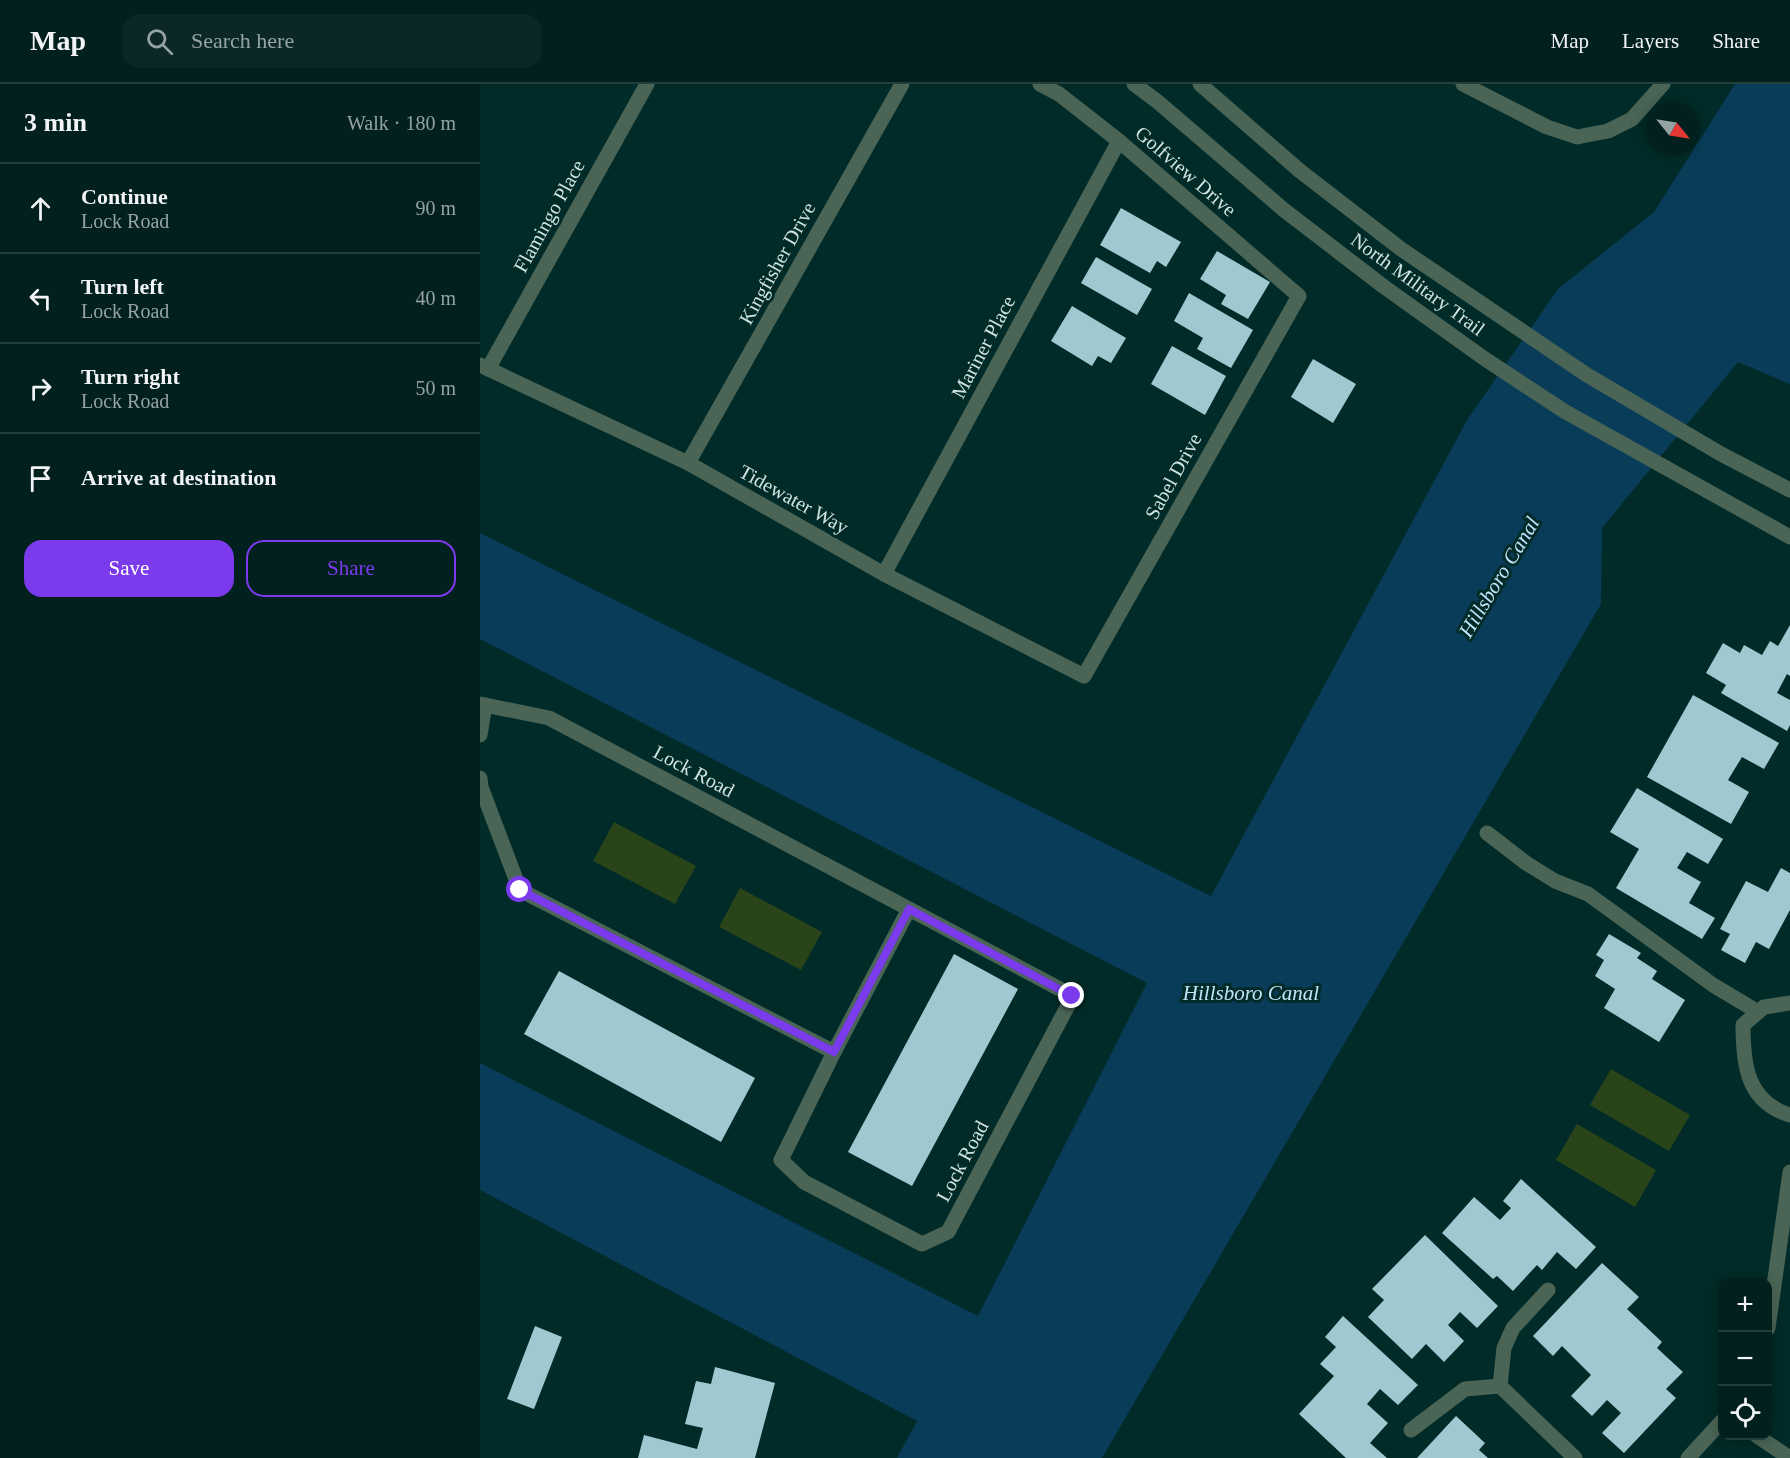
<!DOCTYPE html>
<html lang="en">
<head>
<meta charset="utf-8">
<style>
	body { margin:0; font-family:Georgia,serif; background:#0b2827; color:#f1f3f6 }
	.controls { position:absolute; right:18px; bottom:18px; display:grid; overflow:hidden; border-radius:12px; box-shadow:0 3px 15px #0003 }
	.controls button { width:54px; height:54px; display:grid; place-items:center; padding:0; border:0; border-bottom:2px solid #233e3c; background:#01201e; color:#f1f3f6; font:30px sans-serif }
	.compass { position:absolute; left:1166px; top:18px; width:54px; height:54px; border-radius:50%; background:#01201e; box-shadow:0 3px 15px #0003; rotate:120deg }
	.stop { position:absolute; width:18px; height:18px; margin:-14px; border:4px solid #7c3aed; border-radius:50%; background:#fff }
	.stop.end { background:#7c3aed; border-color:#fff; box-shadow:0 2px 6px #0008 }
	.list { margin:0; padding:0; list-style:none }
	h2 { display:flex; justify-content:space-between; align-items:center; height:78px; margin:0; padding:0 24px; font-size:26px }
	h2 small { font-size:20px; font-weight:400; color:#96a3a4 }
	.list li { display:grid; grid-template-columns:39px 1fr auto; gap:18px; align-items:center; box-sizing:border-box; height:90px; padding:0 24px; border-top:2px solid #233e3c }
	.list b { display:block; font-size:22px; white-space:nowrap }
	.list p { margin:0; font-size:20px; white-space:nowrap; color:#96a3a4 }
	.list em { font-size:20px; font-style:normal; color:#96a3a4 }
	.actions { display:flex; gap:12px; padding:18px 24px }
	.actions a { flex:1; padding:14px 0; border:2px solid #7c3aed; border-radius:18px; text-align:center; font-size:21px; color:#7c3aed }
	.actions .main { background:#7c3aed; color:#fff }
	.icon { flex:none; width:33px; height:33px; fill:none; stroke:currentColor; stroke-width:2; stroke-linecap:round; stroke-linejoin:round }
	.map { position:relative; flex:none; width:1310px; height:1374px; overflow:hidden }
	header { display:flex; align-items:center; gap:36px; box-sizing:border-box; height:84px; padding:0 30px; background:#01201e; border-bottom:2px solid #233e3c }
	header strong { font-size:28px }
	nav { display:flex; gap:33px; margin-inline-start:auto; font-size:21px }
	.search { width:420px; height:54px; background:#0b2827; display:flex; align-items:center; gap:15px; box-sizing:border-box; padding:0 21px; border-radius:18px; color:#96a3a4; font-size:22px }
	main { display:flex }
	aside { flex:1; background:#01201e }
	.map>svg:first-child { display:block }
	.green { fill:#2a4419 }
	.water { fill:#083c58 }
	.building { fill:#9fc8d1 }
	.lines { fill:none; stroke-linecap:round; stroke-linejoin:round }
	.minor { stroke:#4a6556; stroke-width:15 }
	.route { stroke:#7c3aed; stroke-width:8 }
	.labels { text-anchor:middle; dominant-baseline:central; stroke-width:6; stroke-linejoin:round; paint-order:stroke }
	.street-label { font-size:20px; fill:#cfe3e0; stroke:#012b28 }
	.water-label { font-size:21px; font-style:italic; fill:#c2e3fa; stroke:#012b28 }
</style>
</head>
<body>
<header>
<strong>Map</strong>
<div class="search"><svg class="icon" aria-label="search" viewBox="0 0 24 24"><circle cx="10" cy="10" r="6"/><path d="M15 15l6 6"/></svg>Search here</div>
<nav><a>Map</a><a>Layers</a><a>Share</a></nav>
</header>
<main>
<aside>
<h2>3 min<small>Walk · 180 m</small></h2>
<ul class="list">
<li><svg class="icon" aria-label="ahead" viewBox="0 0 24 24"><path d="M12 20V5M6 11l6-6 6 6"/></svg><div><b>Continue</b><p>Lock Road</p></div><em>90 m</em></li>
<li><svg class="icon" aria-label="left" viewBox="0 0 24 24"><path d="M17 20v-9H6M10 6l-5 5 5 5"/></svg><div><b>Turn left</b><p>Lock Road</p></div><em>40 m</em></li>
<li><svg class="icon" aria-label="right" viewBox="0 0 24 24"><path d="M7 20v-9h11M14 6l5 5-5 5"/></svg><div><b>Turn right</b><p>Lock Road</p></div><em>50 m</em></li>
<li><svg class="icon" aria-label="arrive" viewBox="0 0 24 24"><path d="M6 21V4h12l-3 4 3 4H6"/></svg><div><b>Arrive at destination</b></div></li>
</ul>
<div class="actions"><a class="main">Save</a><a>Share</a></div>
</aside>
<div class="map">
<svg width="1310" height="1374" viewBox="0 0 1310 1374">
	<rect width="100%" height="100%" fill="#012b28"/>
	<!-- green -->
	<g class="green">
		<polygon points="134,738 216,782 195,820 113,777"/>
		<polygon points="260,804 342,848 321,886 239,843"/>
		<polygon points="1131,985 1210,1031 1189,1067 1110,1021"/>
		<polygon points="1097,1040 1176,1086 1155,1123 1076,1076"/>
	</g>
	<!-- water -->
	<polygon class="water" points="1255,0 1310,0 1310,300 1258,278 1122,444 1121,520 622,1374 417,1374 437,1337 0,1106 0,979 498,1232 667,899 0,555 0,449 731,812 987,336 1078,205 1174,128"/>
	<!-- building -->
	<g class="building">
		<polygon points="641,124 701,158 686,183 677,177 670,189 620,161"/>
		<polygon points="737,167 790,198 768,235 741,220 746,211 720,195"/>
		<polygon points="616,173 672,205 657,231 601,199"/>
		<polygon points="709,209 773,246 751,284 717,265 723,254 694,237"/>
		<polygon points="592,222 646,254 631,279 618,272 612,282 571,257"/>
		<polygon points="692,262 746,292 725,331 671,300"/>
		<polygon points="833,275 876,300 853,339 811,313"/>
		<polygon points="1310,541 1310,592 1307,590 1297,609 1310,616 1310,641 1307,647 1241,609 1246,601 1226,589 1243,559 1260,569 1264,561 1282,571 1290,557 1298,562"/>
		<polygon points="1213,611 1299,659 1284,685 1262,673 1248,696 1269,708 1251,740 1167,693"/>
		<polygon points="1157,704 1243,755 1228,780 1207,768 1197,784 1221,798 1209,819 1235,834 1222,855 1136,804 1159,765 1130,748"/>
		<polygon points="1301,784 1310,789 1310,826 1289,865 1276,858 1265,879 1241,866 1250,850 1240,845 1266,797 1288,808"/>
		<polygon points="1129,850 1161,869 1157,874 1177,887 1172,895 1205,916 1179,958 1124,924 1135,905 1115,892 1124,876 1116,871"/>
		<polygon points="474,870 538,905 432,1102 368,1068"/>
		<polygon points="79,887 275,994 241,1058 44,950"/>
		<polygon points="1041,1095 1116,1163 1096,1185 1077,1168 1062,1186 1057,1181 1033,1207 1017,1192 1013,1195 962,1149 994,1113 1020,1136 1031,1124 1023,1117"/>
		<polygon points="945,1151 1018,1222 997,1244 980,1228 968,1241 984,1257 964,1278 946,1260 932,1275 888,1233 904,1216 892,1205"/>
		<polygon points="1122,1179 1159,1213 1147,1225 1182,1258 1177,1264 1203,1288 1186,1305 1196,1314 1144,1369 1122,1349 1141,1329 1127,1316 1112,1332 1091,1312 1111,1291 1082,1262 1073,1272 1053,1252"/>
		<polygon points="863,1232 938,1301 918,1321 900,1305 887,1320 908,1339 890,1359 907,1374 866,1374 819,1330 854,1292 840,1280 856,1263 845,1253"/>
		<polygon points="55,1242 82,1253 54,1325 27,1315"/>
		<polygon points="235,1283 295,1299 275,1374 158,1374 164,1351 217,1365 223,1344 205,1340 216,1297 231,1300"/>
		<polygon points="976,1332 1005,1359 999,1366 1008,1374 937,1374"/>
	</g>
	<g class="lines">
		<!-- minor -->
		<g class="minor">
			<polyline points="654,0 678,18 804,126 903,202 1005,275 1084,327 1310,453"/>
			<polyline points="720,0 820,87 921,165 1107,291 1241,370 1310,406"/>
			<polyline points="983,0 1067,43 1097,53 1128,47 1152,35 1183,0"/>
			<polyline points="0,281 208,379 404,490 604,592 819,212 639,57 579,10 560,0"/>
			<polyline points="8,285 167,0"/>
			<polyline points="208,379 422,0"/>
			<polyline points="404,490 639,57"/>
			<polyline points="0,620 69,634 593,912 468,1148 442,1160 324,1098 301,1076 354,968"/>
			<polyline points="0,651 5,621"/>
			<polyline points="0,694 1,703 40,806 354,968 429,825"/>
			<polyline points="1007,749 1046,779 1075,797 1108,810 1233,901 1278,928"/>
			<path d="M1310,919L1284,923L1263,941C1263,981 1267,1018 1310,1031"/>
			<polyline points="1288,1244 1310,1088"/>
			<polyline points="1020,1302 1024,1264 1033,1244 1068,1206"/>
			<polyline points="931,1346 985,1305 1020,1302 1095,1374"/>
			<polyline points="1277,1352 1310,1374"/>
			<polyline points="1208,1374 1242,1337"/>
		</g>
	</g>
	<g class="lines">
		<!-- route -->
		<polyline class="route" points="40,806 354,968 429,825 592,912"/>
	</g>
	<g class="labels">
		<!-- street labels -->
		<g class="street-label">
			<text transform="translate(706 87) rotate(41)">Golfview Drive</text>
			<text transform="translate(69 132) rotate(-61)">Flamingo Place</text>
			<text transform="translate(297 179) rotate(-61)">Kingfisher Drive</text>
			<text transform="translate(938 200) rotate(36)">North Military Trail</text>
			<text transform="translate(503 263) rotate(-62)">Mariner Place</text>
			<text transform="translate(693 392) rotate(-61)">Sabel Drive</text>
			<text transform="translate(314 415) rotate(29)">Tidewater Way</text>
			<text transform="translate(214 687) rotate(28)">Lock Road</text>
			<text transform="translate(482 1077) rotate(-62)">Lock Road</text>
		</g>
		<!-- water labels -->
		<g class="water-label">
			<text transform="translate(1019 493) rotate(-59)">Hillsboro Canal</text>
			<text x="771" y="909">Hillsboro Canal</text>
		</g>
	</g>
</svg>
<div class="controls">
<button>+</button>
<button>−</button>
<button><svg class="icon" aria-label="locate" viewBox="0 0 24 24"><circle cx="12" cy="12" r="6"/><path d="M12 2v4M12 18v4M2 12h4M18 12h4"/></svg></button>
</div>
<svg class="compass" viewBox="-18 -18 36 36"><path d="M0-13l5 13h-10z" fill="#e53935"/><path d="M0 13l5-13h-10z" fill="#96a3a4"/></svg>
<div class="stop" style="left:40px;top:806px"></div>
<div class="stop end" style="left:592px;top:912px"></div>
</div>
</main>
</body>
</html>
